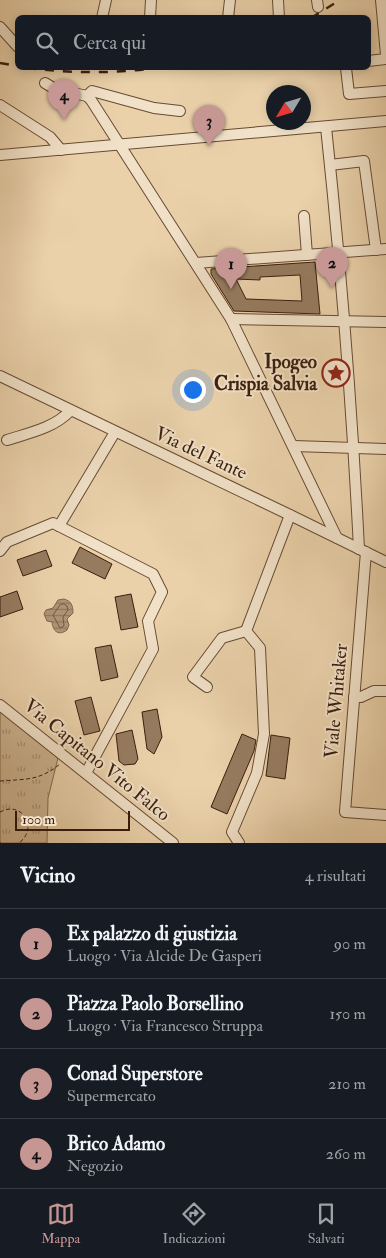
<!DOCTYPE html>
<html lang="it">
<head>
<meta charset="utf-8">
<style>
	body { margin:0; font-family:"IM FELL Double Pica",serif; background:#20242c; color:#f1f3f6 }
	.compass { position:absolute; left:266px; top:85px; width:45px; height:45px; border-radius:50%; background:#171b24; box-shadow:0 2px 12px #0003; rotate:232deg }
	.scale { position:absolute; left:15px; bottom:12px; width:115px; box-sizing:border-box; padding-left:5px; border:2px solid #3b1e0d; border-top:0; font-size:14px; line-height:18px; white-space:nowrap; color:#3b1e0d; -webkit-text-stroke:4px #f1e1c8; paint-order:stroke }
	.you { position:absolute; left:192px; top:389px; width:18px; height:18px; margin:-12px; border:4px solid #fff; border-radius:50%; background:#1a73e8; box-shadow:0 0 0 8px #1a73e833 }
	.badge { display:grid; place-items:center; width:32px; height:32px; border-radius:50%; background:#c59692; color:#111; font-size:16px; font-weight:700 }
	.pin { position:absolute; translate:-50% -41px; filter:drop-shadow(0 1px 2px #0008) }
	.pin::after { content:''; position:absolute; top:26px; width:18px; height:15px; background:inherit; clip-path:polygon(0 0,100% 0,50% 100%) }
	.list { margin:0; padding:0; list-style:none }
	h2 { display:flex; justify-content:space-between; align-items:center; height:65px; margin:0; padding:0 20px; font-size:21px }
	h2 small { font-size:16px; font-weight:400; color:#9ea1a6 }
	.list li { display:grid; grid-template-columns:32px 1fr auto; gap:15px; align-items:center; box-sizing:border-box; height:70px; padding:0 20px; border-top:1px solid #363941 }
	.list b { display:block; font-size:19px; white-space:nowrap }
	.list p { margin:0; font-size:16px; white-space:nowrap; color:#9ea1a6 }
	.list em { font-size:16px; font-style:normal; color:#9ea1a6 }
	.icon { flex:none; width:28px; height:28px; fill:none; stroke:currentColor; stroke-width:2; stroke-linecap:round; stroke-linejoin:round }
	.map { position:relative; flex:none; width:386px; height:843px; overflow:hidden }
	.search { position:absolute; background:#171b24; box-shadow:0 2px 12px #0003; left:15px; right:15px; top:15px; height:55px; display:flex; align-items:center; gap:12px; box-sizing:border-box; padding:0 18px; border-radius:8px; color:#9ea1a6; font-size:19px }
	.sheet { height:345px; background:#171b24 }
	nav { display:flex; justify-content:space-around; align-items:center; box-sizing:border-box; height:70px; border-top:1px solid #363941; background:#171b24; font-size:14px; color:#9ea1a6 }
	nav a { display:grid; justify-items:center; gap:2px }
	nav .on { color:#c59692 }
	.map>svg:first-child { display:block }
	.park { fill:url(#park-tufts); stroke:#84684e }
	.water { fill:url(#water-rules); stroke:#80654b }
	.lines { fill:none; stroke-linecap:round; stroke-linejoin:round }
	.shore { stroke:#745941; stroke-width:1 }
	.building { fill:#967b5f; stroke:#3b1e0d; fill-rule:evenodd }
	.minor-casing { stroke:#674b34; stroke-width:12 }
	.path { stroke:#3b1e0d; stroke-width:1; stroke-dasharray:4 2.5; stroke-linecap:butt }
	.minor { stroke:#f1e1c8; stroke-width:10 }
	.rail { stroke:#3b1e0d; stroke-width:2.5; stroke-dasharray:9 9; stroke-linecap:butt }
	.labels { text-anchor:middle; dominant-baseline:central; stroke-width:4; stroke-linejoin:round; paint-order:stroke }
	.poi-label { font-size:19px; font-weight:bold; fill:#3b1e0d; stroke:#f1e1c8; text-anchor:end }
	.street-label { font-size:19px; fill:#3b1e0d; stroke:#f1e1c8 }
</style>
</head>
<body>
<div class="map">
<svg width="386" height="843" viewBox="0 0 386 843">
	<defs>
		<pattern id="park-tufts" width="24" height="20" patternUnits="userSpaceOnUse" patternTransform="scale(1.25)"><rect width="24" height="20" fill="#ccb38f"/><path d="M3 7l-1-3M5 7V3M7 7l1-3M15 17l-1-3M17 17v-4M19 17l1-3" fill="none" stroke="#a79173"/></pattern>
		<pattern id="water-rules" width="6" height="5" patternUnits="userSpaceOnUse" patternTransform="scale(1.25)"><rect width="6" height="5" fill="#ae9475"/><path d="M0 2.5h6" fill="none" stroke="#8f785e"/></pattern>
	</defs>
	<rect width="100%" height="100%" fill="#ead1aa"/>
	<filter id="stains"><feTurbulence type="fractalNoise" baseFrequency=".004" numOctaves="4"/><feColorMatrix values="0 0 0 0 .2 0 0 0 0 .09 0 0 0 0 .02 0 0 0 .5 -.17"/></filter>
	<radialGradient id="worn" r=".72"><stop offset=".6" stop-color="#630" stop-opacity="0"/><stop offset="1" stop-color="#630" stop-opacity=".3"/></radialGradient>
	<!-- park -->
	<polygon class="park" points="0,711 58,758 48,798 47,843 0,843"/>
	<!-- water -->
	<path class="water" d="M64,599C71,601 73,605 73,613L67,619L69,625L67,630C59,636 53,632 52,622L47,621L44,614L46,610L53,608L58,600Z"/>
	<g class="lines">
		<!-- shore -->
		<polygon class="shore" points="64,604 67,606 68,610 63,617 64,626 60,628 53,615 60,605"/>
	</g>
	<!-- building -->
	<g class="building">
		<path d="M315,262L320,314L234,311L211,274V269ZM300,275L302,301L246,299L236,279L260,280V277Z"/>
		<polygon points="80,547 112,564 105,579 72,563"/>
		<polygon points="46,550 52,566 23,576 17,560"/>
		<polygon points="17,591 23,609 0,617 0,597"/>
		<polygon points="131,594 138,627 121,630 115,597"/>
		<polygon points="111,645 118,677 101,681 95,648"/>
		<polygon points="91,697 100,731 84,735 75,701"/>
		<polygon points="157,709 162,737 154,754 147,749 142,712"/>
		<polygon points="132,730 138,759 135,764 124,765 119,761 116,734"/>
		<polygon points="242,734 256,740 254,751 227,814 211,807"/>
		<polygon points="271,735 290,738 285,779 266,776"/>
	</g>
	<g class="lines">
		<!-- minor casing -->
		<g class="minor-casing">
			<g id="minor">
				<polyline points="278,0 279,18"/>
				<polyline points="317,0 318,7"/>
				<polyline points="381,0 386,55"/>
				<polyline points="102,18 106,0"/>
				<polyline points="150,18 151,0"/>
				<polyline points="228,18 230,0"/>
				<polyline points="0,27 18,47"/>
				<polyline points="368,61 386,59"/>
				<polyline points="346,68 349,94 386,91"/>
				<polyline points="45,83 55,89 87,96 91,100 231,319 337,538"/>
				<polyline points="87,96 92,91 154,108 180,111"/>
				<polyline points="0,105 50,137 61,150"/>
				<path d="M326,127C341,267 352,408 359,549"/>
				<polyline points="0,155 386,121"/>
				<polyline points="330,165 364,161 376,250"/>
				<polyline points="304,216 307,255"/>
				<polyline points="196,263 386,249"/>
				<polyline points="231,319 386,322"/>
				<polyline points="0,376 290,515 386,562"/>
				<path d="M7,440C29,433 54,428 70,411"/>
				<polyline points="294,446 386,449"/>
				<polyline points="59,526 115,432"/>
				<polyline points="0,551 7,542 53,523 153,574 162,592 148,621 153,649 86,773"/>
				<polyline points="366,552 345,812 386,815"/>
				<polyline points="207,687 193,677 222,638 246,631"/>
				<polyline points="354,697 361,697 374,691 386,691"/>
				<polyline points="0,705 173,843"/>
				<polyline points="239,843 232,832 257,773 264,734 260,648 246,631 290,515"/>
			</g>
		</g>
		<!-- path -->
		<g class="path">
			<path d="M0,781C26,779 39,781 60,764"/>
			<path d="M0,812C22,800 39,828 19,843"/>
			<polyline points="0,843 1,843"/>
		</g>
		<!-- minor -->
		<use href="#minor" class="minor"/>
		<!-- rail -->
		<g class="rail">
			<polyline points="311,18 340,0"/>
			<polyline points="0,63 18,66"/>
			<path d="M27,68C70,73 112,74 155,68"/>
		</g>
	</g>
	<!-- icons -->
	<defs>
		<g id="sight-ring" transform="scale(1.4375)"><circle r="9.5" fill="#f1e1c8" stroke="#8f2418" stroke-width="1.5"/><path d="M0-6L1.8-2.2L6-1.7L2.9 1.2L3.7 5.4L0 3.3L-3.7 5.4L-2.9 1.2L-6-1.7L-1.8-2.2Z" fill="#8f2418"/></g>
	</defs>
	<g fill-rule="evenodd">
		<use href="#sight-ring" x="336" y="373"/>
	</g>
	<g class="labels">
		<!-- poi labels -->
		<g class="poi-label">
			<text x="317" y="362">Ipogeo<tspan x="317" dy="22">Crispia Salvia</tspan></text>
		</g>
		<!-- street labels -->
		<g class="street-label">
			<text transform="translate(201 453) rotate(25)">Via del Fante</text>
			<text transform="translate(336 701) rotate(-85)">Viale Whitaker</text>
			<text transform="translate(97 760) rotate(39)">Via Capitano Vito Falco</text>
		</g>
	</g>
	<rect width="100%" height="100%" filter="url(#stains)"/>
	<rect width="100%" height="100%" fill="url(#worn)"/>
</svg>
<svg class="compass" viewBox="-18 -18 36 36"><path d="M0-13l5 13h-10z" fill="#e53935"/><path d="M0 13l5-13h-10z" fill="#9ea1a6"/></svg>
<div class="scale">100 m</div>
<div class="you"></div>
<div class="pin badge" style="left:231px;top:289px">1</div>
<div class="pin badge" style="left:332px;top:288px">2</div>
<div class="pin badge" style="left:209px;top:146px">3</div>
<div class="pin badge" style="left:64px;top:120px">4</div>
<div class="search"><svg class="icon" aria-label="search" viewBox="0 0 24 24"><circle cx="10" cy="10" r="6"/><path d="M15 15l6 6"/></svg>Cerca qui</div>
</div>
<section class="sheet">
<h2>Vicino<small>4 risultati</small></h2>
<ul class="list">
<li><span class="badge">1</span><div><b>Ex palazzo di giustizia</b><p>Luogo · Via Alcide De Gasperi</p></div><em>90 m</em></li>
<li><span class="badge">2</span><div><b>Piazza Paolo Borsellino</b><p>Luogo · Via Francesco Struppa</p></div><em>150 m</em></li>
<li><span class="badge">3</span><div><b>Conad Superstore</b><p>Supermercato</p></div><em>210 m</em></li>
<li><span class="badge">4</span><div><b>Brico Adamo</b><p>Negozio</p></div><em>260 m</em></li>
</ul>
</section>
<nav>
<a class="on"><svg class="icon" aria-label="map" viewBox="0 0 24 24"><path d="M3 6l6-2 6 2 6-2v14l-6 2-6-2-6 2zM9 4v14M15 6v14"/></svg>Mappa</a>
<a><svg class="icon" aria-label="directions" viewBox="0 0 24 24"><path d="M12 3l9 9-9 9-9-9zM9 14v-3h6M13 9l2 2-2 2"/></svg>Indicazioni</a>
<a><svg class="icon" aria-label="saved" viewBox="0 0 24 24"><path d="M7 4h10v16l-5-4-5 4z"/></svg>Salvati</a>
</nav>
</body>
</html>
